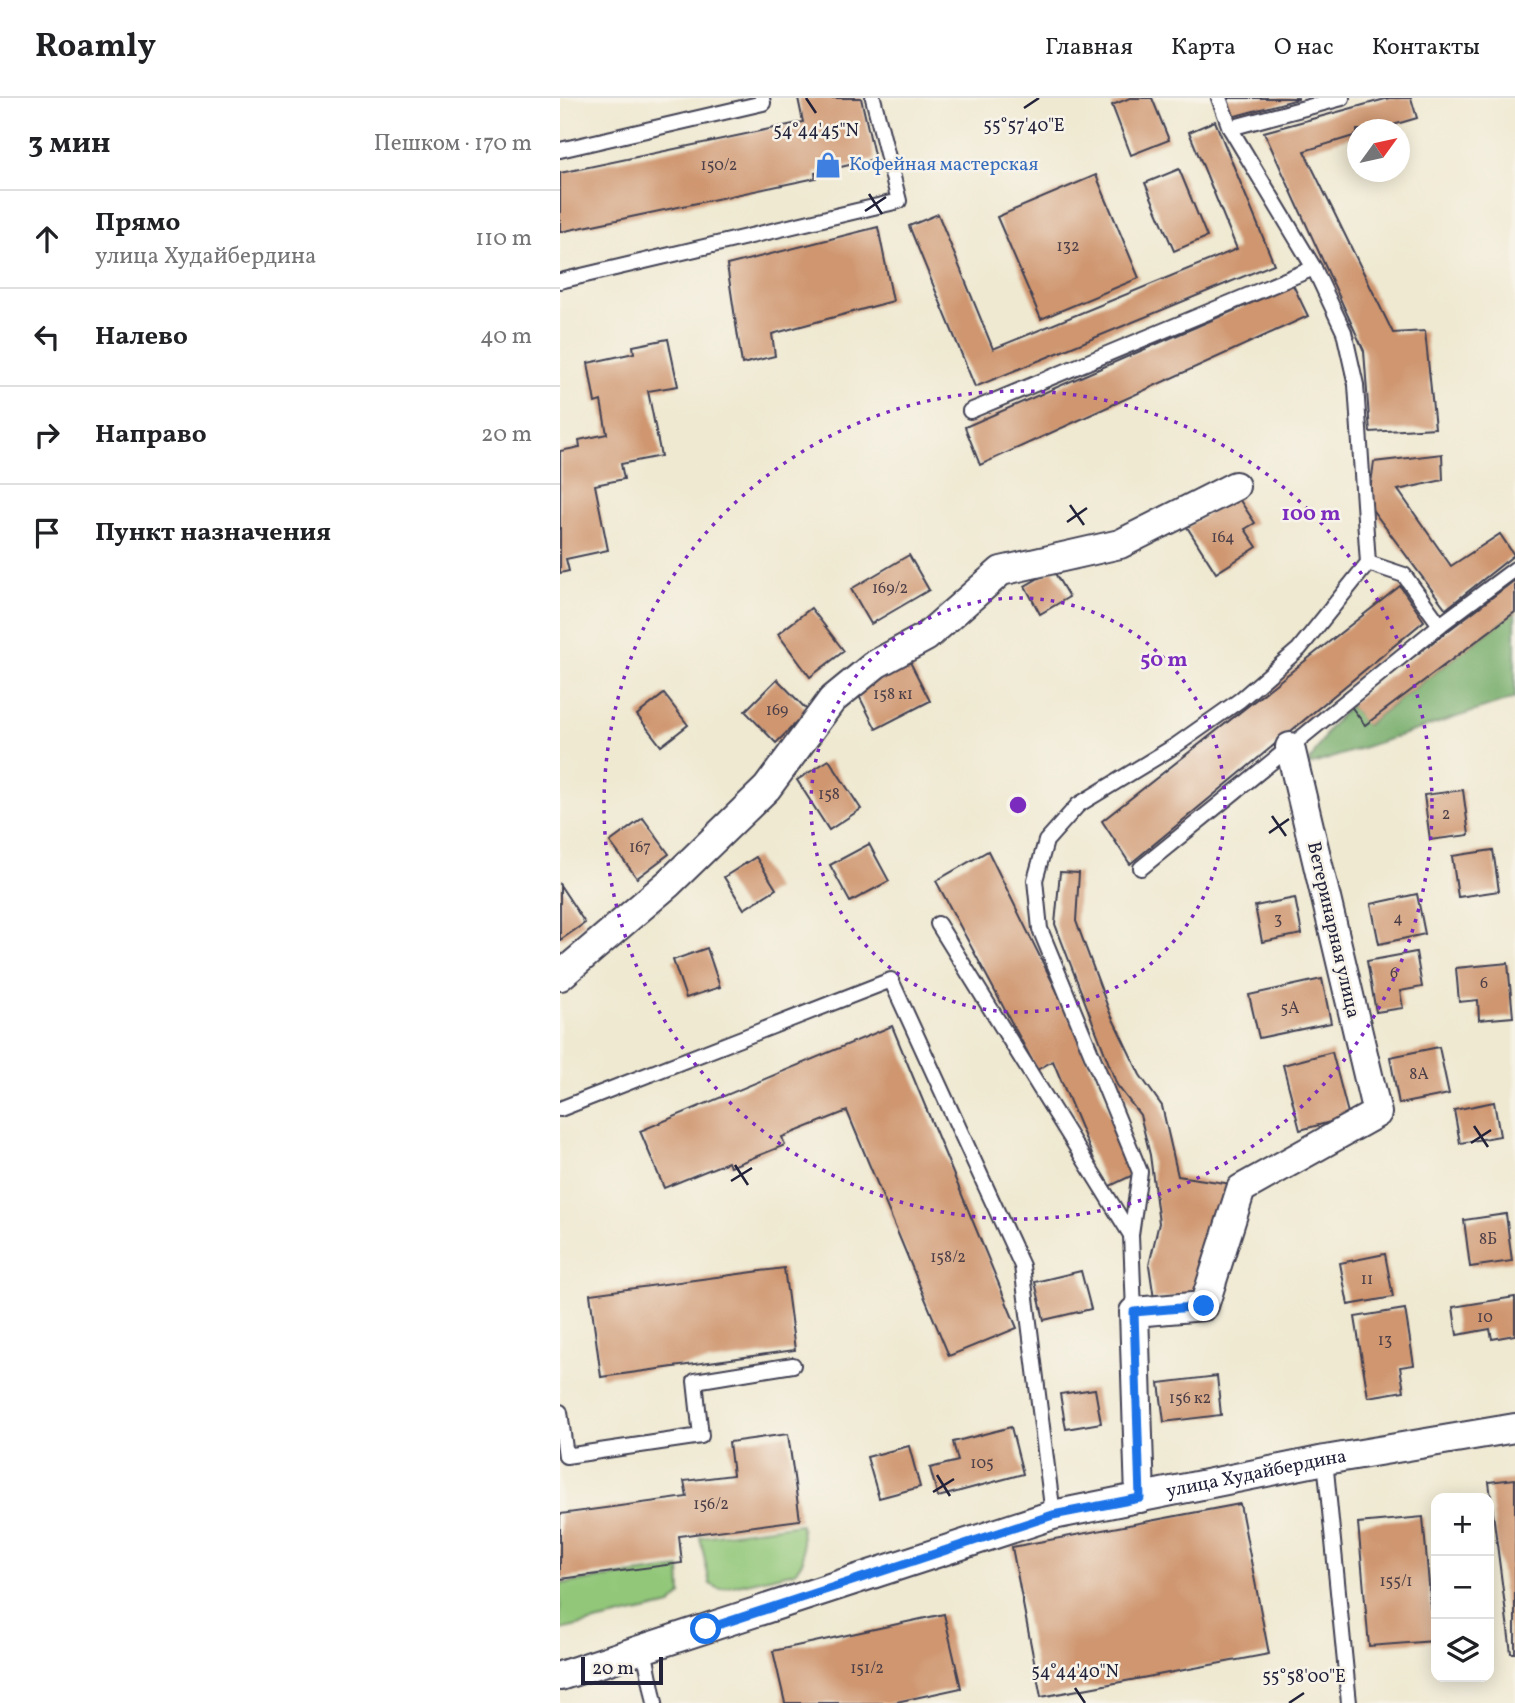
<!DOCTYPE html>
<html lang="ru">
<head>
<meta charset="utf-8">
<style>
	body { margin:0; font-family:Vollkorn,serif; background:#f6f6f6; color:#202124 }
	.controls { position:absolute; right:21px; bottom:21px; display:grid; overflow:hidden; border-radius:14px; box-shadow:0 4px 18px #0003 }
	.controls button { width:63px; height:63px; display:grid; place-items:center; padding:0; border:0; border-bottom:2px solid #e0e0e0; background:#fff; color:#202124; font:35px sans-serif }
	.compass { position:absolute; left:787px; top:21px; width:63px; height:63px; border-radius:50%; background:#fff; box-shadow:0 4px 18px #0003; rotate:57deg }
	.scale { position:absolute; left:21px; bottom:18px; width:82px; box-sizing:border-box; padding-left:7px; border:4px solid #22223b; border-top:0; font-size:19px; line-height:24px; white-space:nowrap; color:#22223b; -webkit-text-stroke:5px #f7f3e8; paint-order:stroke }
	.stop { position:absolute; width:21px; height:21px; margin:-16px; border:5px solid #1a73e8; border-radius:50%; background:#fff }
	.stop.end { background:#1a73e8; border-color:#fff; box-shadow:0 2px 7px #0008 }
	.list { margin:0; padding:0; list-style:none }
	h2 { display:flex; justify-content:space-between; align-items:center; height:91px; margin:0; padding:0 28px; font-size:30px }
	h2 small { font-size:23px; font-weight:400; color:#757577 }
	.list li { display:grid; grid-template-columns:46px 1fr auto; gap:21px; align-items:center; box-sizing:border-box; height:98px; padding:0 28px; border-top:2px solid #e0e0e0 }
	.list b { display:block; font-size:26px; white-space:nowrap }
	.list p { margin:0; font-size:23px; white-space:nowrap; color:#757577 }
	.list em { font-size:23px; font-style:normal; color:#757577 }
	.icon { flex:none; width:38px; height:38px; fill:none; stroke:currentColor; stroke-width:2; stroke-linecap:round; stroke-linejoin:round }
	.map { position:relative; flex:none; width:955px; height:1605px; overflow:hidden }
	header { display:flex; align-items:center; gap:42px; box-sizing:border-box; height:98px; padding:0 35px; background:#fff; border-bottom:2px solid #e0e0e0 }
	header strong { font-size:33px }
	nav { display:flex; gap:38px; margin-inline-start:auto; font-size:24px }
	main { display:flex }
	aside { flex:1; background:#fff }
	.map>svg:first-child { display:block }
	.green { fill:#92c779; stroke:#5a745a; stroke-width:2 }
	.forest { fill:#75ac69; stroke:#4c6752; stroke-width:2 }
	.building { fill:#cf9670 }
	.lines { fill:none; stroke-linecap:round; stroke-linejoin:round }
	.service-casing { stroke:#414052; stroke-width:18 }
	.minor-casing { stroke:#414052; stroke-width:32 }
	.service { stroke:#fff; stroke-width:14 }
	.minor { stroke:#fff; stroke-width:28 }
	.route { stroke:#1a73e8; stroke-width:9 }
	.ticks { fill:none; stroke:#22223b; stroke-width:2.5 }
	.ring { fill:none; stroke:#7b2cbf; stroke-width:3.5; stroke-dasharray:3.5 7 }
	.labels { text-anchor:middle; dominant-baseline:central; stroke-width:5; stroke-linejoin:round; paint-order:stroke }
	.number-label { font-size:16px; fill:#4d3f48 }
	.shop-label { font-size:19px; fill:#366cbe; stroke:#f7f3e8; text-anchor:start }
	.street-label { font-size:19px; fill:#22223b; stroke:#f7f3e8 }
	.ticks-label { font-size:18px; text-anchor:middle; fill:#22223b; stroke:#f7f3e8; stroke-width:5; stroke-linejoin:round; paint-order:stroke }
	.centre { fill:#7b2cbf; stroke:#f7f3e8; stroke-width:3.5 }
	.ring-label { font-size:21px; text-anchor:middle; font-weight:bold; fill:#7b2cbf; stroke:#f7f3e8; stroke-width:5; stroke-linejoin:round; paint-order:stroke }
</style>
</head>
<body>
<header>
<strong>Roamly</strong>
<nav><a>Главная</a><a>Карта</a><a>О нас</a><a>Контакты</a></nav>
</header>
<main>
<aside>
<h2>3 мин<small>Пешком · 170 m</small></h2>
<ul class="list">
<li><svg class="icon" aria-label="ahead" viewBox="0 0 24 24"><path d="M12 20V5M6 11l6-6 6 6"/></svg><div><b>Прямо</b><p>улица Худайбердина</p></div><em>110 m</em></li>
<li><svg class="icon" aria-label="left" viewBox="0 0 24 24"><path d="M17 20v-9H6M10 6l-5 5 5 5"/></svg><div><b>Налево</b></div><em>40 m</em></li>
<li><svg class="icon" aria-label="right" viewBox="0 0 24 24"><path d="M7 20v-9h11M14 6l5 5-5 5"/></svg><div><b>Направо</b></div><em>20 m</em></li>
<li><svg class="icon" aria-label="arrive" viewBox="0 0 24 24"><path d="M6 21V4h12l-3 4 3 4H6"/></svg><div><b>Пункт назначения</b></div></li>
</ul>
</aside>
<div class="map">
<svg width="955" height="1605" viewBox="0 0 955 1605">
	<rect width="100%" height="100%" fill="#f7f3e8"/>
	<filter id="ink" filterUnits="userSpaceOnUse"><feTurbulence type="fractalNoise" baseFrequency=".0143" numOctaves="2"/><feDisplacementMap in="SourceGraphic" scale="14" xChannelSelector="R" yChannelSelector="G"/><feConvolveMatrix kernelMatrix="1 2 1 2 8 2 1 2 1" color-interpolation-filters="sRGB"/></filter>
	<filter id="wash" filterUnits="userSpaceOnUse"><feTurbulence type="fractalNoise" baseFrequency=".00686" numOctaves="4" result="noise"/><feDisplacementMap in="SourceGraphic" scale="28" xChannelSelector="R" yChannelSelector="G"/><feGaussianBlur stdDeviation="1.57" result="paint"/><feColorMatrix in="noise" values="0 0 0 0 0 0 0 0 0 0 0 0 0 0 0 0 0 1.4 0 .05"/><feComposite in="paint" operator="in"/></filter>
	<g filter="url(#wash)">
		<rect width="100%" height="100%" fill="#efe9d1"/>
		<!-- green -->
		<g class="green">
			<polygon points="241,1426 243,1462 235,1474 160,1491 150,1486 140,1439"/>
			<polygon points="120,1470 121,1497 111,1507 0,1532 0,1486"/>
		</g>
		<!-- forest -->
		<polygon class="forest" points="955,514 955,600 747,668 770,629 790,607 806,627"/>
		<g id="blocks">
			<!-- building -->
			<g class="building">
				<polygon points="238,0 301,0 315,61 255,75 256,80 0,134 0,75 243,24"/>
				<polygon points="570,0 592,0 609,42 571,57 552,7"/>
				<polygon points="663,0 738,0 738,1 668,20"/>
				<polygon points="829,0 851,0 857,20 816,32 797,32 797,37 744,53 833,235 865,233 875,330 810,334 804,253 704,34"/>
				<polygon points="655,23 714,166 415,289 349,128 378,116 433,251 677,151 629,34"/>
				<polygon points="619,71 647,139 614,153 585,85"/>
				<polygon points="536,77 579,180 481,221 437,119"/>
				<polygon points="318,129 333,203 212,236 215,258 182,266 167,167"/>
				<polygon points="733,187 748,218 420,367 405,329"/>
				<polygon points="108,241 118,288 88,293 101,358 61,366 64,381 35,387 48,452 6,461 9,473 0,475 0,353 20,349 19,342 47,336 41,303 35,305 28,265 74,255 73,248"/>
				<polygon points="882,356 883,382 838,392 891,468 940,436 954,457 886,511 808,406 814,364"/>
				<polygon points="677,398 695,425 685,431 697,449 656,475 627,429"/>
				<polygon points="349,457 369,492 311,526 291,491"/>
				<polygon points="493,472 509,499 480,516 465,488"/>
				<polygon points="955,482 955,514 805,627 790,607"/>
				<polygon points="840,488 864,523 570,766 542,723"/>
				<polygon points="251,510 284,553 250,579 218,536"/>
				<polygon points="350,564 370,603 316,631 296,592"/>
				<polygon points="217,581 248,613 216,645 185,613"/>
				<polygon points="104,596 128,627 101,648 77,617"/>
				<polygon points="269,662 301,711 269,732 237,682"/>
				<polygon points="903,692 909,737 870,742 864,697"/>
				<polygon points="83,720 109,756 77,780 50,744"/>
				<polygon points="309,746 329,783 290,804 270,767"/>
				<polygon points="933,752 939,793 898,799 892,758"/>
				<polygon points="428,753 516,932 573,1077 546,1090 493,963 477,972 376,783"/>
				<polygon points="196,759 216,791 184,811 164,779"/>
				<polygon points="500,774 519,775 516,823 550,915 580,977 602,1008 618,1078 672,1086 632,1197 594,1201 589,1167 599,1125 590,1057 580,1017 557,987 495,826"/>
				<polygon points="0,787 25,825 0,842"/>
				<polygon points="857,796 865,836 819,846 811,806"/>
				<polygon points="735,800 742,836 702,844 695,808"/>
				<polygon points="147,850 160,889 126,900 113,862"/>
				<polygon points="856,854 862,889 840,893 843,910 816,914 807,863"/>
				<polygon points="948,865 953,919 919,922 918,902 899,904 896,870"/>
				<polygon points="762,881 771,925 699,940 689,897"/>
				<polygon points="332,928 457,1230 389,1258 287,1013 222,1039 225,1047 170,1069 168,1064 104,1090 80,1033"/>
				<polygon points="879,949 889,996 839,1006 830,959"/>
				<polygon points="772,954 789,1019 740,1032 723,967"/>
				<polygon points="934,1004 940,1038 900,1045 894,1012"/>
				<polygon points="946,1116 952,1163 910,1169 904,1122"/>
				<polygon points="825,1156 833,1199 788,1207 780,1165"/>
				<polygon points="224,1170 235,1252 41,1279 30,1196"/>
				<polygon points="521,1173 531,1211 484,1222 475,1184"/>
				<polygon points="955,1199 955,1237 932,1241 930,1231 897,1237 893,1209"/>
				<polygon points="845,1211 854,1267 840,1269 844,1293 808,1299 795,1219"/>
				<polygon points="657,1278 661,1317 604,1324 599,1285"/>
				<polygon points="535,1291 541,1325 506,1331 500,1296"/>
				<polygon points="451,1329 463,1376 378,1399 370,1370 398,1363 393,1344"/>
				<polygon points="228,1336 240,1422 119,1438 122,1465 0,1481 0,1416 127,1399 124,1383 173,1377 169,1344"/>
				<polygon points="349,1348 360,1389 319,1400 307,1359"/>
				<polygon points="955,1381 955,1555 951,1555 929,1384"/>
				<polygon points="680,1406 709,1556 481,1599 452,1449"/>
				<polygon points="863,1419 874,1543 809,1548 798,1425"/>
				<polygon points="384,1516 401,1590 332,1605 225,1605 213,1553"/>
			</g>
		</g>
	</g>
	<g filter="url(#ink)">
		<use href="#blocks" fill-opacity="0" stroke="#414052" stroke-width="2"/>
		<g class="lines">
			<!-- service casing -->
			<g class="service-casing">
				<g id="service">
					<polyline points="659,0 670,30"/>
					<polyline points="0,52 203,5 202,0"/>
					<polyline points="0,183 339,103 313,0"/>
					<polyline points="410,313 754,170"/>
					<polyline points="808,465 844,477 880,527"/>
					<polyline points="581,770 880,527 955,471"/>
					<polyline points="378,826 571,1137"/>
					<polyline points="0,1011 331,882 462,1168 493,1417"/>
					<polyline points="574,1214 571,1137 580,1074 480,831 475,782 486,743 518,707 615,648 680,602 739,551 808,465 796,287 784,234 754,170 670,30 782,0"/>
					<polyline points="0,1314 6,1358 141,1338 135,1283 233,1267"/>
					<polyline points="765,1362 789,1605"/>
					<polyline points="84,1551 95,1605"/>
				</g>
			</g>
			<!-- minor casing -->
			<g class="minor-casing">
				<g id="minor">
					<polyline points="0,878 109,785 207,690 272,602 316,566 366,539 441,473 560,446 675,388"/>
					<polyline points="580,1400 574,1214 644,1208 681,1091 817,1015 730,649"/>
					<path id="s1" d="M0,1578L493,1417L765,1362L955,1330"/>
				</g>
			</g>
			<!-- service -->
			<use href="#service" class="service"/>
			<!-- minor -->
			<use href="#minor" class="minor"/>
		</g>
	</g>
	<g class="lines" filter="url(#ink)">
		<!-- route -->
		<polyline class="route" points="146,1531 493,1417 580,1400 574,1214 644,1208"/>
	</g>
	<!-- ticks -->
	<path class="ticks" d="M246,0L256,15M464,10L479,0M309,96L322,116M305,113L326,99M510,407L524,427M507,424L527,410M712,718L726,738M709,735L729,721M914,1028L928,1049M911,1045L931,1032M175,1067L188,1087M171,1083L192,1070M377,1377L390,1398M373,1394L394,1381M515,1590L525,1605M729,1605L744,1595"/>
	<!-- distance rings -->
	<g class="ring">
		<circle cx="458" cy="707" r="207"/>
		<circle cx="458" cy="707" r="414"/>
	</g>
	<!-- icons -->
	<defs>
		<g id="shop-bare" transform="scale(2.1)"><path d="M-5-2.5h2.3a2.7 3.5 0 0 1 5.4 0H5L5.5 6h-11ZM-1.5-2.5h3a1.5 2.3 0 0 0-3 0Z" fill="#3f7fe0" stroke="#f7f3e8" stroke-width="2.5" paint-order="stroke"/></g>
	</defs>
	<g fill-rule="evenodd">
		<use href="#shop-bare" x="268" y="67"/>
	</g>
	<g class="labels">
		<!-- number labels -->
		<g class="number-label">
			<text x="159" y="68">150/2</text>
			<text x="508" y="149">132</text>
			<text x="663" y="440">164</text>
			<text x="330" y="491">169/2</text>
			<text x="333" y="597">158 к1</text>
			<text x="217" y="613">169</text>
			<text x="269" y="697">158</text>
			<text x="886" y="717">2</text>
			<text x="80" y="750">167</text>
			<text x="838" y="821">4</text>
			<text x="718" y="822">3</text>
			<text x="834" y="876">6</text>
			<text x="924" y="886">6</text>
			<text x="730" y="911">5А</text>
			<text x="859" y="977">8А</text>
			<text x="928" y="1142">8Б</text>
			<text x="388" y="1160">158/2</text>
			<text x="807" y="1182">11</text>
			<text x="925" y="1220">10</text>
			<text x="825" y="1243">13</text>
			<text x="630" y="1301">156 к2</text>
			<text x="422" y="1366">105</text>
			<text x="151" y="1407">156/2</text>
			<text x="836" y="1484">155/1</text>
			<text x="307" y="1571">151/2</text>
		</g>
		<!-- shop labels -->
		<g class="shop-label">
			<text x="289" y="67">Кофейная мастерская</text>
		</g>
		<!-- street labels -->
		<g class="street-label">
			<text transform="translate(773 832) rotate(77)">Ветеринарная улица</text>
			<text stroke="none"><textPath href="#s1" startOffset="726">улица Худайбердина</textPath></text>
		</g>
	</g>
	<g class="ticks-label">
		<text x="464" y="33">55°57'40"E</text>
		<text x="256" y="38">54°44'45"N</text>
		<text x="515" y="1579">54°44'40"N</text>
		<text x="744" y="1584">55°58'00"E</text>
	</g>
	<circle cx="458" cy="707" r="10" class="centre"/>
	<g class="ring-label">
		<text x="751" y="422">100 m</text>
		<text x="604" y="568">50 m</text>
	</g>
</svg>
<div class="controls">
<button>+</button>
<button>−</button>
<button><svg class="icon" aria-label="layers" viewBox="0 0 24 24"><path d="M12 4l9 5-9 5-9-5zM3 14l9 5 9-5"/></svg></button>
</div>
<svg class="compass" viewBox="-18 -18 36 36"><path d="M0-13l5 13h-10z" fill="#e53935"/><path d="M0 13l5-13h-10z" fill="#757577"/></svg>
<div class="scale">20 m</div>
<div class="stop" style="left:146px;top:1531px"></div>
<div class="stop end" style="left:644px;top:1208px"></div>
</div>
</main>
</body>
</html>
